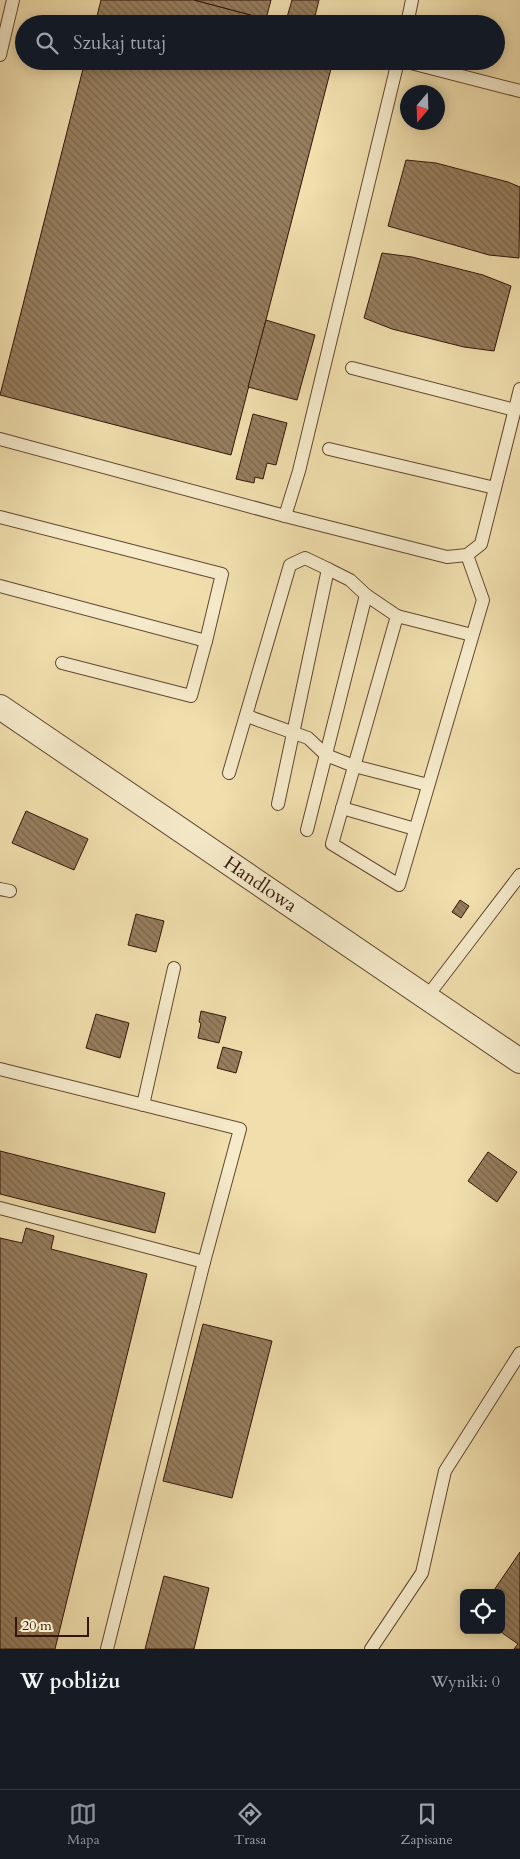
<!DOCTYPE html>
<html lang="pl">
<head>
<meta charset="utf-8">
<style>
	body { margin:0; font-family:Cardo,serif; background:#242831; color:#f1f3f6 }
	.controls { position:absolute; right:15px; bottom:15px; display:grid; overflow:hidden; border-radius:8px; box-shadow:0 2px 12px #0003 }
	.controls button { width:45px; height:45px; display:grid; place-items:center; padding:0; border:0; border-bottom:1px solid #363941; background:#171b24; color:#f1f3f6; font:25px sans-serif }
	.compass { position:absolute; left:400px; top:85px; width:45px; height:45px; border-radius:50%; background:#171b24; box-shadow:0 2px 12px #0003; rotate:199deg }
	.scale { position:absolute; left:15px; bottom:12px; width:74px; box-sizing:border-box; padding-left:5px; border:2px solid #341509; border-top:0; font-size:14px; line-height:18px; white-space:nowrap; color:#341509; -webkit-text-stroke:4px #f5eaca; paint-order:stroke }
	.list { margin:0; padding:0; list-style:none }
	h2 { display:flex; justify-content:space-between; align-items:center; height:65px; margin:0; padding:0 20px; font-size:21px }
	h2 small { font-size:16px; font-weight:400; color:#9ea1a6 }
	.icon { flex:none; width:28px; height:28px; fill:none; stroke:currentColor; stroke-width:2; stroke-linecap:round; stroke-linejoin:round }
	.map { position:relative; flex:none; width:520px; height:1649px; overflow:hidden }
	.search { position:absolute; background:#171b24; box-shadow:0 2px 12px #0003; left:15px; right:15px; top:15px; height:55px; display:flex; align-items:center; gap:12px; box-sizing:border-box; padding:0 18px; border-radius:28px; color:#9ea1a6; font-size:19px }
	.sheet { height:140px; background:#171b24 }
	nav { display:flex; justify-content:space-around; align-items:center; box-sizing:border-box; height:70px; border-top:1px solid #363941; background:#171b24; font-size:14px; color:#9ea1a6 }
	nav a { display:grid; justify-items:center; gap:2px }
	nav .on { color:#8c9099 }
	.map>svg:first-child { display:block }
	.building { fill:url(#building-back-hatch); stroke:#341509 }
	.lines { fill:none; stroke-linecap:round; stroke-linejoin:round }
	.service-casing { stroke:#634732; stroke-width:14 }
	.minor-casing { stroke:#634732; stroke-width:26 }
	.service { stroke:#f5eaca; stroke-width:12 }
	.minor { stroke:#f5eaca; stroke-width:24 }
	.labels { text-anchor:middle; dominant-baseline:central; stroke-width:4.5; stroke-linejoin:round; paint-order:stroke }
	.street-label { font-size:19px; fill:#341509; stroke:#f5eaca }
</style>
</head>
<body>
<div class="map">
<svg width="520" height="1649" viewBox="0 0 520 1649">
	<defs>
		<pattern id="building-back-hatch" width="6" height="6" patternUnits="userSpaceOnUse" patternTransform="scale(1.25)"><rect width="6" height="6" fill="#967e5e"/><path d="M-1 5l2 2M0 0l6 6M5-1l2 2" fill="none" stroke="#7b664c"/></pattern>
	</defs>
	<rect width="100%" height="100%" fill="#f0dead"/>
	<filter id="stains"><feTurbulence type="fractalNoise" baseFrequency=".004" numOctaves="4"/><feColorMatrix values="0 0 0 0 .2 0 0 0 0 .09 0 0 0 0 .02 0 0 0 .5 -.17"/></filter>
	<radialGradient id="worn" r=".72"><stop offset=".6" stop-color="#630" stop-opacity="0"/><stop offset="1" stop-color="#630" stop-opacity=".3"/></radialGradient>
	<!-- building -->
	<g class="building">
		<polygon points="101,0 194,0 285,24 95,24"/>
		<polygon points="194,0 271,0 266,19"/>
		<polygon points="292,0 319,0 313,24 285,24"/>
		<polygon points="85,61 333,61 231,455 0,395"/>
		<polygon points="406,160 436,163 508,182 520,187 519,258 489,255 388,226"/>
		<polygon points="382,253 412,257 483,275 511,286 494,351 464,347 392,329 364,318"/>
		<polygon points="266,320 315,335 297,400 248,387"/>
		<polygon points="253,414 287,423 276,465 267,463 263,479 255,477 254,483 236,479"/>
		<polygon points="26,811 88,839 74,870 12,843"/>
		<polygon points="460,900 469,906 461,918 452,912"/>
		<polygon points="136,914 164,921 156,952 128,945"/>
		<polygon points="201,1011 226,1017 219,1043 198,1038 201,1023 199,1022"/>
		<polygon points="96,1014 129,1023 120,1058 86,1048"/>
		<polygon points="223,1047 242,1052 236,1073 217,1068"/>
		<polygon points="0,1151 165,1193 155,1233 0,1194"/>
		<polygon points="488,1152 517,1172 497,1202 468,1181"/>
		<polygon points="26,1228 54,1236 51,1249 147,1274 55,1649 0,1649 0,1238 22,1243"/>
		<polygon points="203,1324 272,1341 232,1498 163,1481"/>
		<polygon points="520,1552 520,1649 514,1649 518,1644 498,1630 501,1630 501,1593 492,1593"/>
		<polygon points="164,1576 209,1588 194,1649 145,1649"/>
	</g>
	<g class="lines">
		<!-- service casing -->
		<g class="service-casing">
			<g id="service">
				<polyline points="407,24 412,0"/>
				<polyline points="0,55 13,0"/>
				<polyline points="403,61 520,91"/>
				<polyline points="352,368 515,410"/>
				<polyline points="0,439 285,516 447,557 467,555 481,544 520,389"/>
				<polyline points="329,449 495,488"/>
				<polyline points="285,516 299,471 398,61"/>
				<polyline points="0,517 222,574 206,641 0,586"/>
				<polyline points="467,555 483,600 399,885 332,844 397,616 472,635"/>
				<polyline points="62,663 191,696 206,641"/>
				<polyline points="247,716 308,738 326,755 354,766 428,785"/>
				<polyline points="229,773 290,565 305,558 328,569"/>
				<polyline points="278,804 328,569 350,580 366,595"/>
				<polyline points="342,808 415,829"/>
				<polyline points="307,830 366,595 397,616"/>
				<polyline points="0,889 10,891"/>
				<polyline points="426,998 520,875"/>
				<polyline points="0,1069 240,1129 204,1262 0,1208"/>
				<polyline points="143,1105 174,968"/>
				<polyline points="107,1649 204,1262"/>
				<polyline points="371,1649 422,1573 445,1471 520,1353"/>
			</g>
		</g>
		<!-- minor casing -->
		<g class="minor-casing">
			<g id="minor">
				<path id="s1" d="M0,707L520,1061"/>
			</g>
		</g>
		<!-- service -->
		<use href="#service" class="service"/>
		<!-- minor -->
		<use href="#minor" class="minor"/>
	</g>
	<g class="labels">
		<!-- street labels -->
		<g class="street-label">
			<text stroke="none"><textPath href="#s1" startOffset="315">Handlowa</textPath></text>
		</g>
	</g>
	<rect width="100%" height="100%" filter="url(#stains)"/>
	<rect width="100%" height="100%" fill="url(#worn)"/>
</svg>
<div class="controls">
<button><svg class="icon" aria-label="locate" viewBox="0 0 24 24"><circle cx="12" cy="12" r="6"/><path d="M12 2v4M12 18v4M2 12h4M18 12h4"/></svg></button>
</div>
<svg class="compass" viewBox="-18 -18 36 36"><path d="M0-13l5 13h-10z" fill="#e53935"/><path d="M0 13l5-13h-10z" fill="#9ea1a6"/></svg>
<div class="scale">20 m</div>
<div class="search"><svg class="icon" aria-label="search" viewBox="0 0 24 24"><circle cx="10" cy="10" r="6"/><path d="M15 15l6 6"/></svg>Szukaj tutaj</div>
</div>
<section class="sheet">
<h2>W pobliżu<small>Wyniki: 0</small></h2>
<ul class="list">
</ul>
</section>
<nav>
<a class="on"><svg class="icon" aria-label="map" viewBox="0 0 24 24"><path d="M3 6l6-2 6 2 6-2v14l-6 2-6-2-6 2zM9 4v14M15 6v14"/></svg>Mapa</a>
<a><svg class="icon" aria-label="directions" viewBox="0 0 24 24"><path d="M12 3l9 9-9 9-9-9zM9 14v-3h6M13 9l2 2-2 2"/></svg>Trasa</a>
<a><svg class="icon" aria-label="saved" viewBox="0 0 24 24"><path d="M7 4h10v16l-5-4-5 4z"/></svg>Zapisane</a>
</nav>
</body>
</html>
